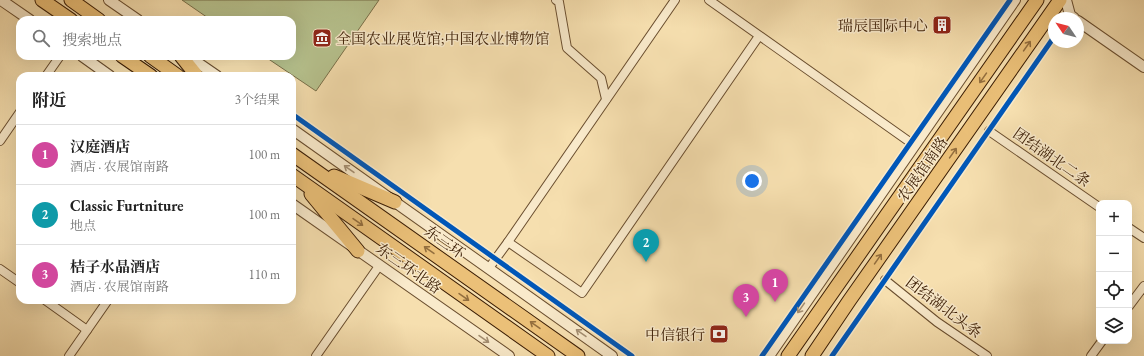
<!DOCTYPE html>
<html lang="zh">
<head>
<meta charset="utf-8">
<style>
	body { margin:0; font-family:"EB Garamond","Noto Serif SC",serif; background:#f6f6f6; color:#222 }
	.controls { position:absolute; right:12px; bottom:12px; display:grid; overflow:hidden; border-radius:8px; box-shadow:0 4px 16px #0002 }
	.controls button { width:36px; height:36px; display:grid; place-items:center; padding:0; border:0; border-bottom:1px solid #e0e0e0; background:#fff; color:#222; font:20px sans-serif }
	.compass { position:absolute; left:1048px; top:12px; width:36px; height:36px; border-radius:50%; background:#fff; box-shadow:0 4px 16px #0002; rotate:305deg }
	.you { position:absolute; left:752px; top:181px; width:14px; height:14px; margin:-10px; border:3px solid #fff; border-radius:50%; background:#1a73e8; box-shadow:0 0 0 6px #1a73e833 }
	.badge { display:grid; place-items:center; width:26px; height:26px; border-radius:50%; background:#8f2418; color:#fff; font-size:13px; font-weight:700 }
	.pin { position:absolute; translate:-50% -33px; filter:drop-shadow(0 1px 2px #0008) }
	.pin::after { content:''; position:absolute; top:21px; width:14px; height:12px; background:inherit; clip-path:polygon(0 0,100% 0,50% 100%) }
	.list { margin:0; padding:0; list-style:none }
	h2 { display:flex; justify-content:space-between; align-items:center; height:52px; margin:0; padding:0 16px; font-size:17px }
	h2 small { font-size:13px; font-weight:400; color:#767676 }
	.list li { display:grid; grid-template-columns:26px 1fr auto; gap:12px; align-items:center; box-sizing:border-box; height:60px; padding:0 16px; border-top:1px solid #e0e0e0 }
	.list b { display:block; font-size:15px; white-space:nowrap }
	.list p { margin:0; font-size:13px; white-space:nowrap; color:#767676 }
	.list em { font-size:13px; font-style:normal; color:#767676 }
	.icon { flex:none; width:22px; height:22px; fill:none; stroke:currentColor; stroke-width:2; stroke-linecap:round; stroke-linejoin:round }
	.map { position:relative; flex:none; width:1144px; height:356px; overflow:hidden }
	.search { position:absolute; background:#fff; box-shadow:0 4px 16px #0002; left:16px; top:16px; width:280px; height:44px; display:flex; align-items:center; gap:10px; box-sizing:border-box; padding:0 14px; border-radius:12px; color:#767676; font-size:15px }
	.panel { position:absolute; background:#fff; box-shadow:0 4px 16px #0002; left:16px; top:72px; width:280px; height:232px; border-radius:12px }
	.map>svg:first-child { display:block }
	.green { fill:#b7c38f; stroke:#79704a }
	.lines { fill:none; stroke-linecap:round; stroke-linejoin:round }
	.minor-casing { stroke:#6a4e2f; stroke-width:10 }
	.tertiary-casing { stroke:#6a4e2f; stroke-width:12 }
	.primary-casing { stroke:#3b1d04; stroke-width:15 }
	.trunk-casing { stroke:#3b1d04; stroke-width:15 }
	.minor { stroke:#f9eacb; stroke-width:8 }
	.tertiary { stroke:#f9eacb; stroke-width:10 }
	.primary { stroke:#ebc078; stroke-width:13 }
	.trunk { stroke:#ebc078; stroke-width:13 }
	.cycleway-casing { stroke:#f9eacb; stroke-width:8 }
	.cycleway { stroke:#0057b8; stroke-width:5 }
	.oneway { stroke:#936e3e }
	.oneway2 { stroke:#a48e71 }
	.labels { text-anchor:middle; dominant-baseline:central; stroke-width:3; stroke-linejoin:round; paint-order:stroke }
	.poi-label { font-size:15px; fill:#3b1d04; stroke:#f9eacb; text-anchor:end }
	.street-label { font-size:15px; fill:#3b1d04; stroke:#f9eacb }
</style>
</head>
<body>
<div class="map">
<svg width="1144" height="356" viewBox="0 0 1144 356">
	<rect width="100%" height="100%" fill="#f6dfaf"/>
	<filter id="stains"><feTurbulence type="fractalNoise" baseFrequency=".005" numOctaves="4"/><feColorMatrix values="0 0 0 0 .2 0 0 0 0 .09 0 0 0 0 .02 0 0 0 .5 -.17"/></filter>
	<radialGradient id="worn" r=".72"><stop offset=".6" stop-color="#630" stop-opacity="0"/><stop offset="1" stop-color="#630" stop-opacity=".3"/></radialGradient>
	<!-- green -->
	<polygon class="green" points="182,0 379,0 316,91 264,56 292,56 292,20 211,20"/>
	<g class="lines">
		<!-- minor casing -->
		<g class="minor-casing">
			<g id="minor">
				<polyline points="556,0 559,2 567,48 601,78 606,99"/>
				<polyline points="675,0 508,242 582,293 759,36"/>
				<polyline points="709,0 914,145"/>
				<polyline points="46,76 60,56"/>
				<polyline points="989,131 1099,207"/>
				<polyline points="0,141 20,112"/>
				<polyline points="1129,228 1144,238"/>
				<polyline points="489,268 508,242"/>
				<polyline points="0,269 20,283"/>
				<polyline points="885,280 937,322 987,356"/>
				<polyline points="45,300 87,330"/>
				<polyline points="1129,306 1144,286"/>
				<polyline points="69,356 108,300"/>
				<polyline points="316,356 379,266"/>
				<polyline points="1091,356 1102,341"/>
			</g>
		</g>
		<!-- tertiary casing -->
		<g class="tertiary-casing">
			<g id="tertiary">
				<polyline points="1,0 30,20"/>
				<polyline points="109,0 138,20"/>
				<polyline points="1066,0 1070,15 1074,18"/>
				<polyline points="1078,21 1144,67"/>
				<polyline points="82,56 110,76"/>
				<polyline points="188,56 217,76"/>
				<polyline points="292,129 612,356"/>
				<polyline points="292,204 509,356"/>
				<polyline points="769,356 1015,0"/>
			</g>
		</g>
		<!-- primary casing -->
		<g class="primary-casing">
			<g id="primary">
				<polyline points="788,356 1037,0"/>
				<polyline points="812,356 849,301 1060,0"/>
			</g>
		</g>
		<!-- trunk casing -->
		<g class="trunk-casing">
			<g id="trunk">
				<polyline points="42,0 71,20"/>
				<polyline points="71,0 99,20"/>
				<polyline points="122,56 151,76"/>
				<polyline points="150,56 178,76"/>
				<polyline points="181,56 197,76"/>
				<polyline points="292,154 578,356"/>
				<polyline points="292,175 548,356"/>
				<polyline points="334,176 395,202"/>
				<polyline points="311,194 358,251"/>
			</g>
		</g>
		<!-- minor -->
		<use href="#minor" class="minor"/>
		<!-- tertiary -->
		<use href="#tertiary" class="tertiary"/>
		<!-- primary -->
		<use href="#primary" class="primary"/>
		<!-- trunk -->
		<use href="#trunk" class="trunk"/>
		<!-- cycleway casing -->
		<g class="cycleway-casing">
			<g id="cycleway">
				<polyline points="292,114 632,356"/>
				<polyline points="762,356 1010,0"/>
				<polyline points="832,356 1054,37"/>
			</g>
		</g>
		<!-- cycleway -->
		<use href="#cycleway" class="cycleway"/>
	</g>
	<!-- one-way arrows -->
	<defs><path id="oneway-shaft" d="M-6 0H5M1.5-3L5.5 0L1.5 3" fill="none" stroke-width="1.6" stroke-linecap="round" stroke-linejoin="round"/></defs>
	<g class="oneway">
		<use href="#oneway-shaft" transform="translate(1027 46) rotate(-55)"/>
		<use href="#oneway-shaft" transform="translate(983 78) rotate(125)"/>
		<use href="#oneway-shaft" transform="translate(953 153) rotate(-55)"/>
		<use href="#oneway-shaft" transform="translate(358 222) rotate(35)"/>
		<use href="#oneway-shaft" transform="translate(429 250) rotate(-145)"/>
		<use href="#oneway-shaft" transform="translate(878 259) rotate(-55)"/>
		<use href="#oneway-shaft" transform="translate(464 297) rotate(35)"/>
		<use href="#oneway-shaft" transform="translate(535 325) rotate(-145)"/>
	</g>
	<g class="oneway2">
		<use href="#oneway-shaft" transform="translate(349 169) rotate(-145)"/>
		<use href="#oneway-shaft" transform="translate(801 308) rotate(125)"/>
		<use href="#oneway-shaft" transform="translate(581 333) rotate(-145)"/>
		<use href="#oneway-shaft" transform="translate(484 339) rotate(35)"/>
	</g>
	<!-- icons -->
	<defs>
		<g id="building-square" transform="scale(1)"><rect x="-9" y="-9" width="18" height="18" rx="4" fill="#8f2418" stroke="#f9eacb"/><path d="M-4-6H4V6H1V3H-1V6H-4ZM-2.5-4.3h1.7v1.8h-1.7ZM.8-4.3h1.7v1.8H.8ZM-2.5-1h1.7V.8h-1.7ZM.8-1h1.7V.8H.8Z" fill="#fff"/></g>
		<g id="museum-square" transform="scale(1)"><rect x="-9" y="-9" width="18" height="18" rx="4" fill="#8f2418" stroke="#f9eacb"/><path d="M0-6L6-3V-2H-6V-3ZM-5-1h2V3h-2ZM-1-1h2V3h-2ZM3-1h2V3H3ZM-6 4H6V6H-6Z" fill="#fff"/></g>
		<g id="bank-square" transform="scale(1)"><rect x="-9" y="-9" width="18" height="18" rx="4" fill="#8f2418" stroke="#f9eacb"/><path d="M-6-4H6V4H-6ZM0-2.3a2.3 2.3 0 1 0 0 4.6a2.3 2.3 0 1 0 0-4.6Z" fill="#fff"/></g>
	</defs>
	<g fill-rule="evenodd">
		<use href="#building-square" x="942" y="25"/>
		<use href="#museum-square" x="322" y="38"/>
		<use href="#bank-square" x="719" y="334"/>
	</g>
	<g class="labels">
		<!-- poi labels -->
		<g class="poi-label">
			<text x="928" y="25">瑞辰国际中心</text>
			<text x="336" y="38" text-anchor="start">全国农业展览馆;中国农业博物馆</text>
			<text x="705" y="334">中信银行</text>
		</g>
		<!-- street labels -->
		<g class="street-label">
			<text transform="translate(1052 157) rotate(35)">团结湖北二条</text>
			<text transform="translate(922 169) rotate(-55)">农展馆南路</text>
			<text transform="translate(445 242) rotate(35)">东三环</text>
			<text transform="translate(409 268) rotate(35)">东三环北路</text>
			<text transform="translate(944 307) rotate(37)">团结湖北头条</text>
		</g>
	</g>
	<rect width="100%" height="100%" filter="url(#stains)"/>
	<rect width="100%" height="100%" fill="url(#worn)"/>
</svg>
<div class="controls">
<button>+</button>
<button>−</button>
<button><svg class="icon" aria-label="locate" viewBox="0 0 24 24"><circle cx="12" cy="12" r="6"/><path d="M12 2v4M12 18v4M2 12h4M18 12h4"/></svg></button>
<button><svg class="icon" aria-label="layers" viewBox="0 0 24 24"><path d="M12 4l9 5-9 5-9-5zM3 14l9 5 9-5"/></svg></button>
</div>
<svg class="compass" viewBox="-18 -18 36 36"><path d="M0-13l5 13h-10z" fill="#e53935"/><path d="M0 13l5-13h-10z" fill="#767676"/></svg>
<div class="you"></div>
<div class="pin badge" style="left:775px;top:302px;background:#d1479c">1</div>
<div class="pin badge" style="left:646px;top:262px;background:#0f9aa8">2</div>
<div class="pin badge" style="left:746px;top:317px;background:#d1479c">3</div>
<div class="search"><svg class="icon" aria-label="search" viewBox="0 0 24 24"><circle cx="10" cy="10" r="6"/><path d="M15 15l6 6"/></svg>搜索地点</div>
<section class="panel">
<h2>附近<small>3个结果</small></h2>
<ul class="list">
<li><span class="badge" style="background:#d1479c">1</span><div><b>汉庭酒店</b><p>酒店 · 农展馆南路</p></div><em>100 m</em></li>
<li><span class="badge" style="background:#0f9aa8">2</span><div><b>Classic Furtniture</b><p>地点</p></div><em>100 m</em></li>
<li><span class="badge" style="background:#d1479c">3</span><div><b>桔子水晶酒店</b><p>酒店 · 农展馆南路</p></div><em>110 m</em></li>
</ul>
</section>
</div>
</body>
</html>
